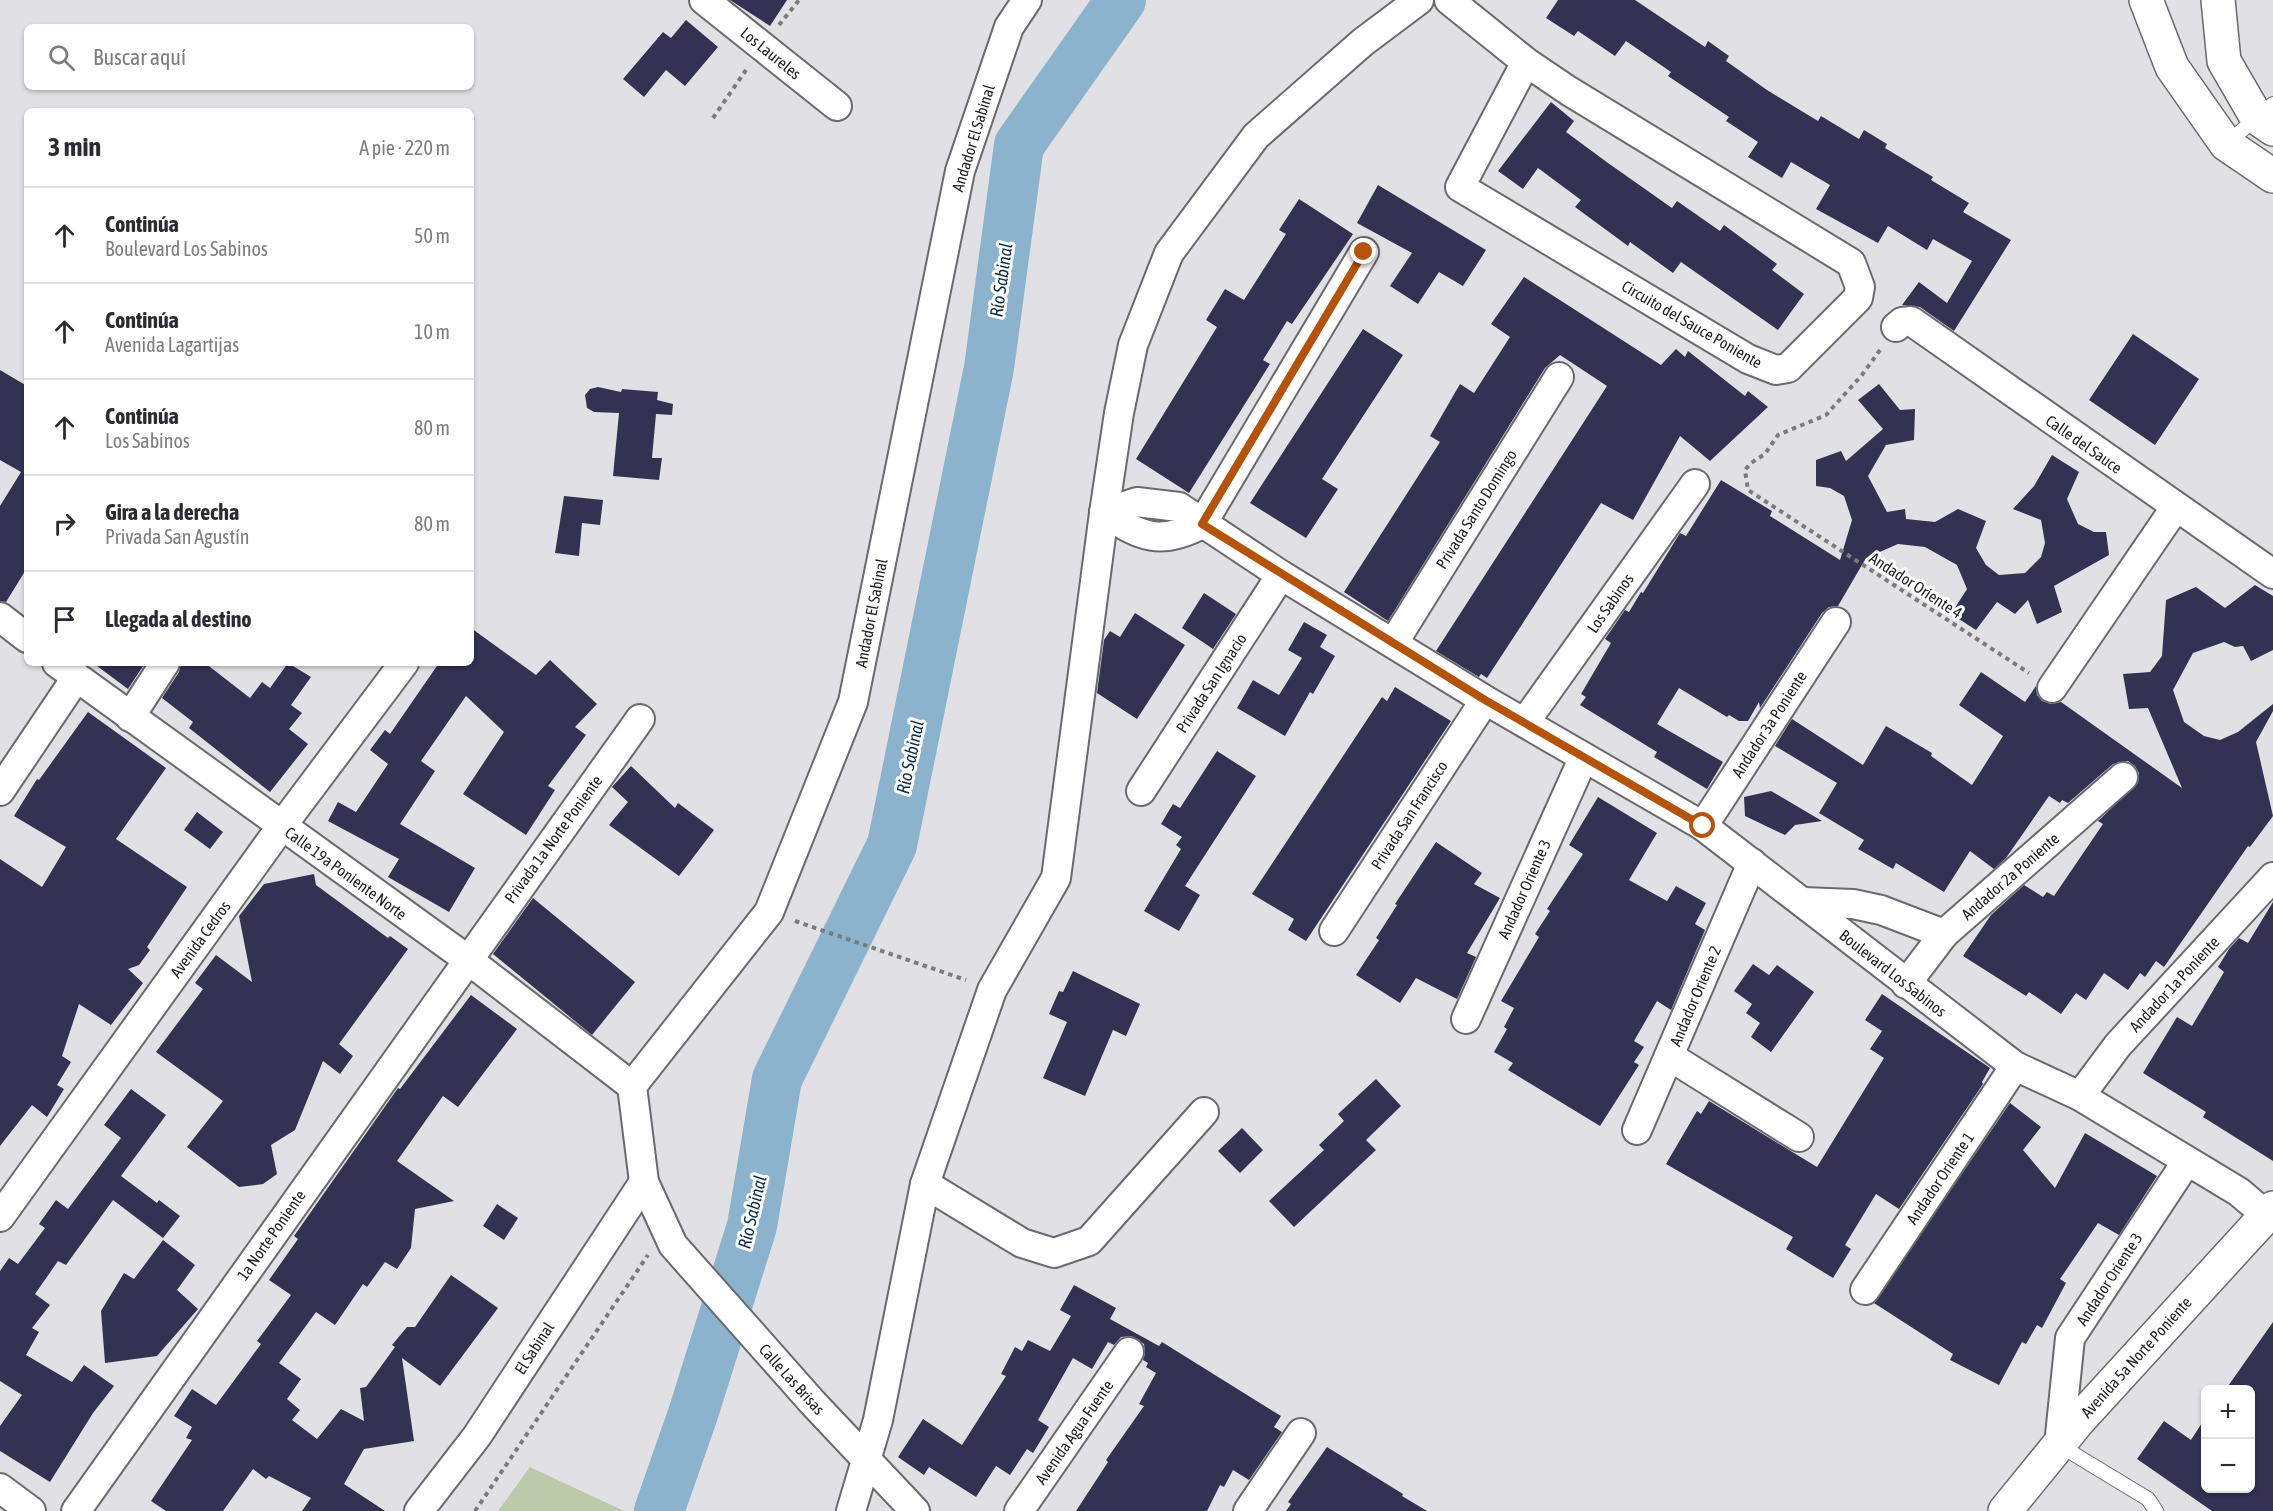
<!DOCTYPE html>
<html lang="es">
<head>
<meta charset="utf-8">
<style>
	body { margin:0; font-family:"Asap Condensed",sans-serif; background:#f2f2f3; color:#2b2b33 }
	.controls { position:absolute; right:18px; bottom:18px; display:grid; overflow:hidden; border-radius:9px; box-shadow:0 2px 4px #0004 }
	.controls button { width:54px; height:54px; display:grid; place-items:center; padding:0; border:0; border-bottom:2px solid #e1e1e2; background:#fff; color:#2b2b33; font:30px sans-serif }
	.stop { position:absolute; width:18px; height:18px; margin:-14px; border:4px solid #b45309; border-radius:50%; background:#fff }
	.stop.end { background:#b45309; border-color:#fff; box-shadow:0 2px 6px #0008 }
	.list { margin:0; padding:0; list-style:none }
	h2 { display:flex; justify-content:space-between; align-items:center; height:78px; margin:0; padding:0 24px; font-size:26px }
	h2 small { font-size:20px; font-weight:400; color:#7c7c81 }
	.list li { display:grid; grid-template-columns:39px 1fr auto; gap:18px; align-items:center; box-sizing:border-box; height:96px; padding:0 24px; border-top:2px solid #e1e1e2 }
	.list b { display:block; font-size:22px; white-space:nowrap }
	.list p { margin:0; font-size:20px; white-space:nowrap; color:#7c7c81 }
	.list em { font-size:20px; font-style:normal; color:#7c7c81 }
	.icon { flex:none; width:33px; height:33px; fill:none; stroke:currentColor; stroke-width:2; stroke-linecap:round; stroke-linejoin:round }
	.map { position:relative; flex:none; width:2273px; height:1511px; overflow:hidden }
	.search { position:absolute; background:#fff; box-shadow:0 2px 4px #0004; left:24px; top:24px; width:450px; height:66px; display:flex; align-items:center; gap:15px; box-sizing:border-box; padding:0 21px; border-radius:9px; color:#7c7c81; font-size:22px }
	.panel { position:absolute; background:#fff; box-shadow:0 2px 4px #0004; left:24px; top:108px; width:450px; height:558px; border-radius:9px }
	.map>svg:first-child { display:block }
	.green { fill:#bacaab }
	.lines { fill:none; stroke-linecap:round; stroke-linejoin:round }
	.river { stroke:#8cb3ce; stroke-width:50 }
	.building { fill:#333253 }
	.service-casing { stroke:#6a6a6e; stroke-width:16 }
	.minor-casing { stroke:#6a6a6e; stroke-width:32 }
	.secondary-casing { stroke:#6a6a6e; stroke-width:36 }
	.path { stroke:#7b7b7e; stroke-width:4; stroke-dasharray:4.5 4.5; stroke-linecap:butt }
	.service { stroke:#fff; stroke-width:14 }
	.minor { stroke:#fff; stroke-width:28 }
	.secondary { stroke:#fff; stroke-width:33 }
	.route { stroke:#b45309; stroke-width:8 }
	.labels { text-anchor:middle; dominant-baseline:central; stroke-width:6; stroke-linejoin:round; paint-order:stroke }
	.street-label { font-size:16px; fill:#1e1e20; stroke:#fff }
	.water-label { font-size:18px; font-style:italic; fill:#0c2d41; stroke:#fff }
</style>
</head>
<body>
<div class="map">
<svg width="2273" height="1511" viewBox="0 0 2273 1511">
	<rect width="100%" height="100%" fill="#e1e1e5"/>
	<!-- green -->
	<polygon class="green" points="530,1467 624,1511 498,1511"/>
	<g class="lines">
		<!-- river -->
		<polyline class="river" points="659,1511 693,1414 752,1226 777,1079 892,845 989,368 1019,145 1121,0"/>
	</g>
	<!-- building -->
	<g class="building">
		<polygon points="730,0 787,0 770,26"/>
		<polygon points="1558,0 1635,0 1705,47 1708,41 1729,56 1726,61 1767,90 1818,121 1821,116 1859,139 1864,130 1887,144 1885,148 1933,177 1931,180 1969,203 1963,212 2011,240 1954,331 1920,307 1902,305 1919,282 1947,303 1972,261 1933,239 1927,250 1888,226 1878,243 1816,209 1830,185 1791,162 1782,178 1748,157 1758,142 1726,121 1729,117 1668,76 1671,72 1626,41 1615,56 1578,31 1574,36 1546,18"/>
		<polygon points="686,20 718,47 685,86 666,70 644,97 623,79 663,32 671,38"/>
		<polygon points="1551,102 1574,121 1566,132 1608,163 1672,208 1677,201 1720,231 1724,225 1777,264 1772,270 1804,294 1778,330 1681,262 1673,273 1630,242 1628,246 1575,207 1581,200 1538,168 1523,189 1498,171"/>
		<polygon points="1378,185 1486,250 1463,286 1439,272 1418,304 1390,286 1412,253 1357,223"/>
		<polygon points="1299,199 1353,234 1292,324 1287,321 1263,360 1270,364 1189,493 1136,459 1217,327 1206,320 1225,289 1244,300 1286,234 1279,230"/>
		<polygon points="1524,277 1661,365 1676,349 1685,357 1688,351 1745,396 1748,391 1768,407 1710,461 1680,436 1633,520 1601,503 1487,678 1481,674 1479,677 1436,651 1607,386 1560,355 1545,368 1388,621 1344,592 1440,442 1430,436 1460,384 1474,393 1510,337 1491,324"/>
		<polygon points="1363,329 1403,355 1322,479 1338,489 1306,538 1250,503"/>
		<polygon points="2133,334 2199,379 2155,445 2089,400"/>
		<polygon points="0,370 27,386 27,568 6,602 0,601 0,506 21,472 0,460"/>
		<polygon points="1879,384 1900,410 1915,409 1914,440 1886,445 1868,476 1887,512 1905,509 1906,519 1935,522 1958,509 1986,521 1976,548 1986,565 1999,575 2025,573 2041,557 2045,543 2041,520 2013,509 2034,486 2052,455 2079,472 2067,499 2078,524 2094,532 2106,532 2109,555 2054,586 2062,612 2037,624 2028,600 2015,614 1997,602 1976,630 1951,614 1967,589 1957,565 1925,547 1898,544 1866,558 1838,606 1829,607 1822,613 1760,708 1759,702 1748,721 1739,721 1729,715 1727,717 1679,688 1657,724 1723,762 1707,789 1654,757 1657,752 1580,705 1586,697 1581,694 1611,643 1605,639 1625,610 1629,612 1641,592 1643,593 1680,533 1686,536 1721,480 1772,511 1770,516 1840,560 1852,520 1844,496 1830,488 1816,486 1816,460 1841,451 1846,461 1883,429 1858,400"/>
		<polygon points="598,387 621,392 622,389 658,392 657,400 673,404 672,415 656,414 652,458 662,458 659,480 613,476 619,413 594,412 587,408 585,395 590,389"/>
		<polygon points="564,496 603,500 600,525 582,523 579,556 555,553"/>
		<polygon points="2255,585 2273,596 2273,650 2251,661 2243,646 2235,647 2224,642 2193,653 2173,690 2184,722 2204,736 2220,740 2238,732 2273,704 2273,711 2256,742 2273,816 2250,847 2248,846 2164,967 2156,961 2145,977 2140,973 2128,990 2104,973 2086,1000 2076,993 2061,1014 2029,992 2026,996 1963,956 1991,915 2024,885 2043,897 2047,892 2054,896 2103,824 2098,821 2138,783 2139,773 2135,766 2128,761 2113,764 2068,803 2062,800 2060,803 2049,796 2006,858 1994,869 1970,851 1944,892 1896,863 1893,869 1858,849 1864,840 1819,813 1837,783 1775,746 1792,719 1863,765 1886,726 1932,753 1931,756 1972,785 2003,736 1959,705 1981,672 2025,702 2036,686 2037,695 2042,701 2051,704 2061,702 2182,788 2148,708 2129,709 2123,674 2150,672 2162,656 2166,600 2196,587 2225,608"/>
		<polygon points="1204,593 1236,614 1213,649 1182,628"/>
		<polygon points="1135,613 1185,645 1137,719 1097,693 1104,640 1110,631 1120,637"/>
		<polygon points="1304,622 1327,635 1320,647 1335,656 1313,694 1310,692 1285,736 1237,708 1253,680 1279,695 1302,658 1288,650"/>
		<polygon points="471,628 536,675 550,660 597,704 575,727 586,735 548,786 555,790 526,835 463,794 504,732 466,696 421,761 435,771 400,824 475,868 449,912 388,877 399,859 328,821 338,802 356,812 388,764 370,750 385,730 390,734 439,663 471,663"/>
		<polygon points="93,663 145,663 128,689"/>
		<polygon points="181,663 205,663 250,698 262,682 270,688 288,663 311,677 291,705 302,713 289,729 308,744 270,792 189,728 193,722 162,698 179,672"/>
		<polygon points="1395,687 1451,721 1306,941 1288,930 1294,919 1252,894 1382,697 1387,701"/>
		<polygon points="88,712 166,768 116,839 187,887 147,947 150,950 139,965 128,969 143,983 111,1025 79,1004 62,1056 71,1062 57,1085 64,1089 47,1117 32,1105 0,1146 0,859 42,887 66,847 14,816 37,779 39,780"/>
		<polygon points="1217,751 1256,776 1185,886 1200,895 1179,931 1144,911 1181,849 1176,845 1182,837 1161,824 1173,804 1180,808"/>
		<polygon points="631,766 675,808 678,803 714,830 679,876 609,825 628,802 612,787"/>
		<polygon points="1771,791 1822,821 1795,825 1785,835 1745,816 1744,797"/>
		<polygon points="1598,797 1657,833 1629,880 1667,901 1676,886 1706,903 1695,924 1705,930 1671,1010 1657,1001 1634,1041 1644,1047 1634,1062 1639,1065 1600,1126 1508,1070 1513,1063 1494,1052 1507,1029 1504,1027 1514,1008 1501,1001 1539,937 1535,934 1550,911 1547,909 1583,854 1569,845"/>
		<polygon points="197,812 223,832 210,849 184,830"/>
		<polygon points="1436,842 1482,873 1474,884 1500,898 1467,953 1476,957 1457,999 1416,978 1400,1003 1356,975 1379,940 1376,938 1397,905 1395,904"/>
		<polygon points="314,874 316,885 388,938 390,936 408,949 339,1044 353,1056 340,1074 323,1061 295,1130 271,1145 277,1174 263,1184 239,1187 187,1147 223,1101 156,1052 203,989 195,983 216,955 252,982 239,916 264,884"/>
		<polygon points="533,898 635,982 592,1035 493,954"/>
		<polygon points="2273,902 2273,1161 2203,1117 2206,1112 2143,1073 2177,1017 2192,1026 2224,972 2218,967 2229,949 2239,938 2248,943"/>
		<polygon points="1753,964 1769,975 1777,965 1814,992 1771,1052 1751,1037 1760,1023 1746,1013 1752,1004 1734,991"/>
		<polygon points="1073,971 1140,1004 1126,1036 1113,1030 1085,1096 1043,1078 1067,1022 1049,1014 1059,991 1063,992"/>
		<polygon points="1882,994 1990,1068 1982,1082 1983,1084 1899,1209 1876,1194 1845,1245 1851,1249 1833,1278 1786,1249 1793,1237 1666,1164 1697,1111 1701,1114 1709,1101 1817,1167 1884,1058 1870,1049 1882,1031 1865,1020"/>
		<polygon points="471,995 517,1029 458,1107 443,1096 397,1161 454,1201 415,1209 411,1248 397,1269 385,1262 367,1287 363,1284 335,1325 316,1312 279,1363 301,1379 287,1399 300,1410 292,1420 317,1439 341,1409 364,1421 360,1388 366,1387 395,1347 392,1345 407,1327 415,1327 451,1275 498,1308 440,1386 402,1358 414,1441 364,1449 344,1484 385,1511 302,1511 311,1498 269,1476 266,1479 253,1469 223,1511 166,1511 151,1501 192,1440 186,1438 192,1427 174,1416 192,1389 216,1405 261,1344 257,1341 291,1295 269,1280 298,1239 294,1236 398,1088 400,1089"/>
		<polygon points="1376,1079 1401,1106 1366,1140 1376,1150 1294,1227 1269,1201 1324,1150 1319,1145 1344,1121 1338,1114"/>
		<polygon points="131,1089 166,1115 121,1176 157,1203 159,1200 180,1216 163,1238 113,1200 66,1265 58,1261 35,1294 50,1305 32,1328 39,1332 26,1355 72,1382 84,1365 114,1386 93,1413 50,1482 0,1451 0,1426 22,1395 0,1381 0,1271 9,1258 18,1264 45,1228 39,1224 56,1200 68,1209 121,1138 104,1125"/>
		<polygon points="2010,1103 2041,1127 2023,1150 2055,1188 2085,1133 2157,1176 2119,1235 2098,1223 2060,1279 2066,1283 2042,1328 2037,1325 2026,1344 2022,1342 1999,1385 1950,1360 1953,1354 1874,1303"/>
		<polygon points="1242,1128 1263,1150 1240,1173 1218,1151"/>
		<polygon points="497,1204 518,1218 504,1240 483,1226"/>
		<polygon points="163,1240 195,1265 177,1290 198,1309 157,1356 105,1363 101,1311 124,1273 134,1279"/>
		<polygon points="1074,1285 1116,1308 1110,1319 1159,1346 1162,1342 1281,1416 1274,1427 1282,1432 1249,1480 1233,1470 1224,1487 1220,1485 1207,1511 1076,1511 1108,1462 1106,1460 1144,1406 1139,1404 1156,1373 1146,1367 1148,1363 1143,1360 1145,1353 1144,1344 1131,1336 1121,1337 1114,1345 1108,1342 1092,1369 1073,1358 1038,1420 1049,1427 1033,1453 1027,1449 1010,1475 996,1466 976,1497 929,1467 924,1475 898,1457 923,1419 962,1445 1006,1376 1001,1374 1015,1347 1022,1351 1028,1340 1050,1351 1071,1316 1060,1310"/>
		<polygon points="2273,1322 2273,1511 2212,1511 2137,1459 2164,1421 2191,1440 2205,1418 2205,1488 2250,1488 2250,1389 2226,1389"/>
		<polygon points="1327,1447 1403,1494 1402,1496 1427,1511 1286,1511 1291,1504 1288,1502"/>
	</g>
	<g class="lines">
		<!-- service casing -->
		<g class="service-casing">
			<g id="service">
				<polyline points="2227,143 2273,104"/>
				<polyline points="2059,1445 2148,1499 2156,1511"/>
			</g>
		</g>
		<!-- minor casing -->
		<g class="minor-casing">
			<g id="minor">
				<polyline points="704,0 837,106"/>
				<polyline points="1449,0 1526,62 1569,91 1851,263 1860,287 1858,298 1788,368 1776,370 1748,359 1460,187 1526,62"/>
				<polyline points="1896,327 1902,322 1911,321 2273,574"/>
				<polyline points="1104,513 1137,502 1179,507 1281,575 1485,700 1703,826 2015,1066 2080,1096 2239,1192 2266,1215"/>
				<path d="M1104,513C1142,537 1160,546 1202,524"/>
				<polyline points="1202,524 1364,252"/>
				<polyline points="0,617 27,638"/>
				<polyline points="1394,642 1559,377"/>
				<polyline points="57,663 467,959 632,1086"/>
				<polyline points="2052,688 2175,508"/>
				<polyline points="130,717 165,663"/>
				<polyline points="1525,722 1695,484"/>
				<polyline points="0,791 76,678"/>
				<polyline points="1141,791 1281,575"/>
				<polyline points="1703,826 1836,622"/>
				<polyline points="1803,902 1853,904 1881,910 1944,934"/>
				<polyline points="1334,931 1485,700"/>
				<polyline points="1906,984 1944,934 2123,777"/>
				<polyline points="1466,1019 1583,759"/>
				<polyline points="1669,1056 1799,1137"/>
				<polyline points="2080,1096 2118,1045 2273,877"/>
				<polyline points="1637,1130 1752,863"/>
				<polyline points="925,1184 1022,1243 1054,1253 1089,1241 1204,1112"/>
				<polyline points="0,1217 281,827 404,663"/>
				<polyline points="1865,1290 2015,1066"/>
				<polyline points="2059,1445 2070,1338 2187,1161"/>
				<polyline points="0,1488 31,1511"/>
				<polyline points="76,1511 640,719"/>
				<polyline points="419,1511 477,1436 644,1182"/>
				<polyline points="851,1511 878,1420 925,1184 992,990 1056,878 1104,513 1119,413 1133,345 1169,253 1256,136 1363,42 1419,0"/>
				<polyline points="915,1511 813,1403 673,1245 644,1182 632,1086 769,912 853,702 960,171 1009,27 1027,0"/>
				<polyline points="1019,1511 1129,1352"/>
				<polyline points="1248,1511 1301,1433"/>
			</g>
		</g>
		<!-- secondary casing -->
		<g class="secondary-casing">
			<g id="secondary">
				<polyline points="2146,0 2172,67 2226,144 2273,176"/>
				<polyline points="2218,0 2224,61 2257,118 2273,129"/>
				<polyline points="2005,1511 2079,1420 2273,1208"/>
			</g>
		</g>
		<!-- path -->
		<g class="path">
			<polyline points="779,25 799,0"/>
			<polyline points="713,118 746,70"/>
			<polyline points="1880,350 1862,375 1826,415 1778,435 1765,454 1751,463 1745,470 1748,490 2029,673"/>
			<polyline points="795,921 966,980"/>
			<polyline points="475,1511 648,1255"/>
		</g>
		<!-- service -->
		<use href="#service" class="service"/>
		<!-- minor -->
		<use href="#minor" class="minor"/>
		<!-- secondary -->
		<use href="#secondary" class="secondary"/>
	</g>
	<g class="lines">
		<!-- route -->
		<polyline class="route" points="1364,252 1202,524 1485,700 1703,826"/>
	</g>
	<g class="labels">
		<!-- street labels -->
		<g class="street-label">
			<text transform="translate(771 53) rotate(39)">Los Laureles</text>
			<text transform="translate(973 138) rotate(-73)">Andador El Sabinal</text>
			<text transform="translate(1692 324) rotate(30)">Circuito del Sauce Poniente</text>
			<text transform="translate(2084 444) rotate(35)">Calle del Sauce</text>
			<text transform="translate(1476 509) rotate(-58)">Privada Santo Domingo</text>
			<text transform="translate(1916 585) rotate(33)">Andador Oriente 4</text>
			<text transform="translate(1610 603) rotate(-55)">Los Sabinos</text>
			<text transform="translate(871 613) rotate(-79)">Andador El Sabinal</text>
			<text transform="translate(1211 683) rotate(-57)">Privada San Ignacio</text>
			<text transform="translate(1769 724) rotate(-57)">Andador 3a Poniente</text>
			<text transform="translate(1409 815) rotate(-57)">Privada San Francisco</text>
			<text transform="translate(553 839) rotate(-54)">Privada 1a Norte Poniente</text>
			<text transform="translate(346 873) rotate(36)">Calle 19a Poniente Norte</text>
			<text transform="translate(2010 876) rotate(-41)">Andador 2a Poniente</text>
			<text transform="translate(1524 889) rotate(-66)">Andador Oriente 3</text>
			<text transform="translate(200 939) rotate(-54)">Avenida Cedros</text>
			<text transform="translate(1893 973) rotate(38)">Boulevard Los Sabinos</text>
			<text transform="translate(2174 984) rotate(-47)">Andador 1a Poniente</text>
			<text transform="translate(1695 996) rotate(-67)">Andador Oriente 2</text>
			<text transform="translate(1940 1178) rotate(-56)">Andador Oriente 1</text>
			<text transform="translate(271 1235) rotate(-55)">1a Norte Poniente</text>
			<text transform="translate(2109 1279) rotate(-57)">Andador Oriente 3</text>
			<text transform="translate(534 1348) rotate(-57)">El Sabinal</text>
			<text transform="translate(2136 1357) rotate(-48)">Avenida 5a Norte Poniente</text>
			<text transform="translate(792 1379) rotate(48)">Calle Las Brisas</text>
			<text transform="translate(1074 1432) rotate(-55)">Avenida Agua Fuente</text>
		</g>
		<!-- water labels -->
		<g class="water-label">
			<text transform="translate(1001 280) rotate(-82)">Río Sabinal</text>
			<text transform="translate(910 757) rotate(-78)">Río Sabinal</text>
			<text transform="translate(752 1212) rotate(-77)">Río Sabinal</text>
		</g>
	</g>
</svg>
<div class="controls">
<button>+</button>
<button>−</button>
</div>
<div class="stop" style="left:1703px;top:826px"></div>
<div class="stop end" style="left:1364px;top:252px"></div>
<div class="search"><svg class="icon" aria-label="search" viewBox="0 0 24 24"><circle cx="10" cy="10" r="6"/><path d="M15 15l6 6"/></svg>Buscar aquí</div>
<section class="panel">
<h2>3 min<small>A pie · 220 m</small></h2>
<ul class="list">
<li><svg class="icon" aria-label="ahead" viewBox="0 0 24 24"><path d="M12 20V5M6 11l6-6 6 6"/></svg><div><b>Continúa</b><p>Boulevard Los Sabinos</p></div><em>50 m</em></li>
<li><svg class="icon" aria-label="ahead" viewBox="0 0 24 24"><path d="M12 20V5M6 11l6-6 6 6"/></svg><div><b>Continúa</b><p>Avenida Lagartijas</p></div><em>10 m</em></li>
<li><svg class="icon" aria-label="ahead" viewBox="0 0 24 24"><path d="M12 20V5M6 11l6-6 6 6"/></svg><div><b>Continúa</b><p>Los Sabinos</p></div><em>80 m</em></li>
<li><svg class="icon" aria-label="right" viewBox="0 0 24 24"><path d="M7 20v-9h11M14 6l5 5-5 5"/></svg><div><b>Gira a la derecha</b><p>Privada San Agustín</p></div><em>80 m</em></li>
<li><svg class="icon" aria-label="arrive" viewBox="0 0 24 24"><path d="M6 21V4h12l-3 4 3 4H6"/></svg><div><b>Llegada al destino</b></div></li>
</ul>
</section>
</div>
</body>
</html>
